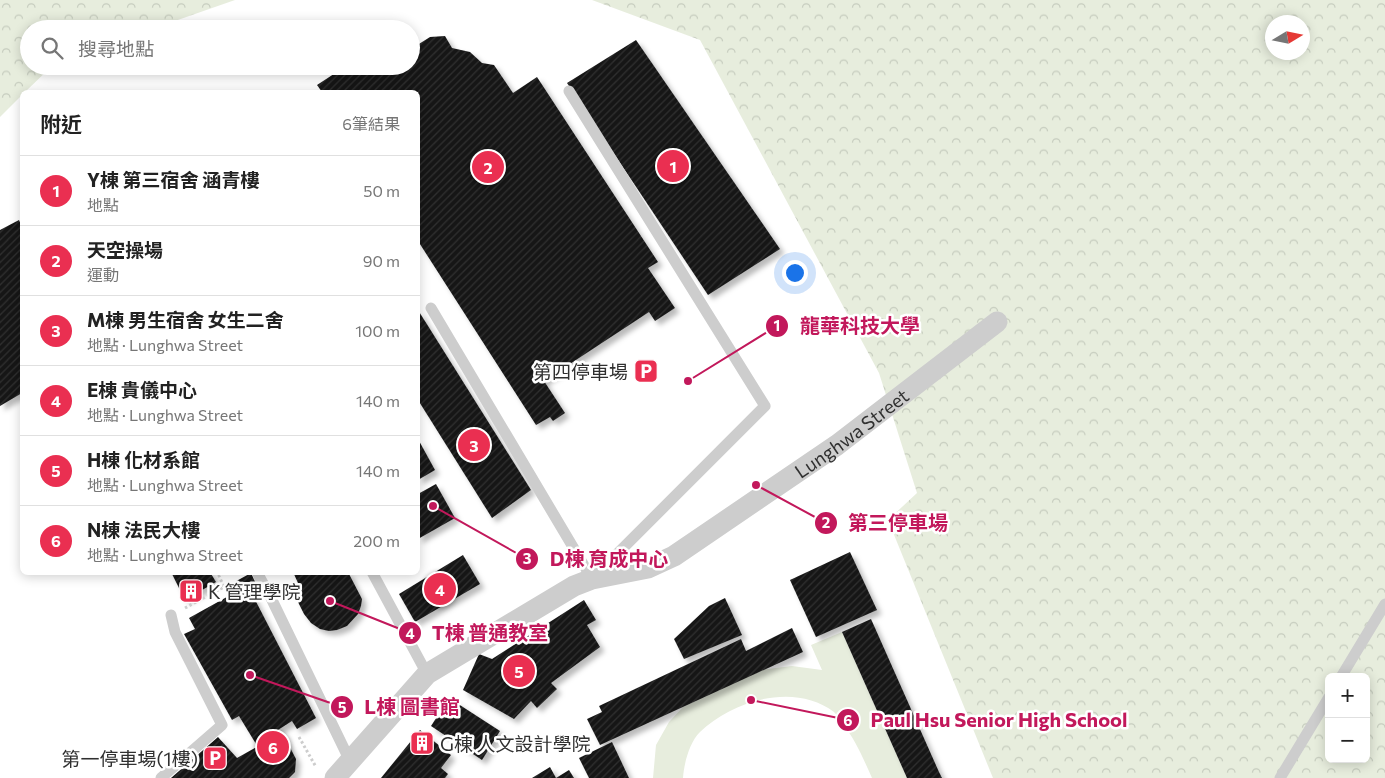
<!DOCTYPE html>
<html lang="zh-TW">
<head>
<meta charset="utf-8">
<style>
	body { margin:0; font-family:Commissioner,"Noto Sans TC",sans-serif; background:#f6f6f6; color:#222 }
	.controls { position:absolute; right:15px; bottom:15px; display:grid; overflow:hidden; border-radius:8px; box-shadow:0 2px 12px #0003 }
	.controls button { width:45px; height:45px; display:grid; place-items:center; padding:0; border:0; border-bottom:1px solid #e0e0e0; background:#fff; color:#222; font:25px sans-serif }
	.compass { position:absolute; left:1265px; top:15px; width:45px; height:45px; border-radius:50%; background:#fff; box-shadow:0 2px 12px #0003; rotate:80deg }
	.you { position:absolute; left:794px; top:272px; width:18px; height:18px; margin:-12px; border:4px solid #fff; border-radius:50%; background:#1a73e8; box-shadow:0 0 0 8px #1a73e833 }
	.badge { display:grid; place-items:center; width:32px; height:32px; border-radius:50%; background:#ea2f51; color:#fff; font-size:16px; font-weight:700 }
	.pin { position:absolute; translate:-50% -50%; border:2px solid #fff; box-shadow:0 1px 5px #0006 }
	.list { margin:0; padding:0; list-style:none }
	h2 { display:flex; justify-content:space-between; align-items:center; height:65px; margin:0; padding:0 20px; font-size:21px }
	h2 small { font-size:16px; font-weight:400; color:#767676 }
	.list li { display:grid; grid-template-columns:32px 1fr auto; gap:15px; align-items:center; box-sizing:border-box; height:70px; padding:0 20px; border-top:1px solid #e0e0e0 }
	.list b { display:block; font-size:19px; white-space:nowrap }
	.list p { margin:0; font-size:16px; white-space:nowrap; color:#767676 }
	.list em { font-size:16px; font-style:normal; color:#767676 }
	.icon { flex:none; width:28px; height:28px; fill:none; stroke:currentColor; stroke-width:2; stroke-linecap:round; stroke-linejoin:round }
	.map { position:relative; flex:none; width:1385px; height:778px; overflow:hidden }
	.search { position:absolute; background:#fff; box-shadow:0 2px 12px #0003; left:20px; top:20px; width:400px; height:55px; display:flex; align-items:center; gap:12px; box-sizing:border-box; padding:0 18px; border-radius:28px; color:#767676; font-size:19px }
	.panel { position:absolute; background:#fff; box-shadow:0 2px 12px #0003; left:20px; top:90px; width:400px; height:485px; border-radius:8px }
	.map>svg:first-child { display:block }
	.forest { fill:url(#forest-crowns); fill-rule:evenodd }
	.pitch { fill:#e7eddd }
	.building { fill:url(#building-hatch); filter:url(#shadow) }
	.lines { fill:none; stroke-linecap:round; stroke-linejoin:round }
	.path { stroke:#cdcdcd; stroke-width:3; stroke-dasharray:2.5 2.5; stroke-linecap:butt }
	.service { stroke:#cdcdcd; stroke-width:11 }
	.minor { stroke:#cdcdcd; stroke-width:21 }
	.labels { text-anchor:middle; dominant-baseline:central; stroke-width:5; stroke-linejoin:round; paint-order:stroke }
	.poi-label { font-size:19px; fill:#303030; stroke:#fff; text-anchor:end }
	.street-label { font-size:19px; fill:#303030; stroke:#fff }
	.leader { fill:none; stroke:#c2185b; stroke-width:2 }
	.callout-dot { fill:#c2185b; stroke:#fff; stroke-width:2 }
	.mark-label { font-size:15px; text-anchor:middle; font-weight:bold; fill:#fff }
	.callout-label { font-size:20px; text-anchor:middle; font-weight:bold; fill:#c2185b; stroke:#fff; stroke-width:5; stroke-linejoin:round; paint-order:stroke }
</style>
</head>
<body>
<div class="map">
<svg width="1385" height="778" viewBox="0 0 1385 778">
	<defs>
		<pattern id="forest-crowns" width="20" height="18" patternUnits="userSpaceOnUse" patternTransform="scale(1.25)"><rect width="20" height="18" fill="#e7eddd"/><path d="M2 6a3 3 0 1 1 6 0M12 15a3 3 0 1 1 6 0" fill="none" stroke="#c6ccbe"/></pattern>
		<pattern id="building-hatch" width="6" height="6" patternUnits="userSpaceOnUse" patternTransform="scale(1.25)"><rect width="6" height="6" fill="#171717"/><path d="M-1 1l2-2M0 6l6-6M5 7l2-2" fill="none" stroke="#303030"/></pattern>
		<filter id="shadow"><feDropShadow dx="4.5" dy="4.5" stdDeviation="2.5" flood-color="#0004"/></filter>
	</defs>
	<rect width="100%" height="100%" fill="#fff"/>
	<!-- forest -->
	<g class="forest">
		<polygon points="0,0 235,0 152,29 29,29 29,66 52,66 25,92 22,92 22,95 0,117"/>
		<path d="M592,0H1385V778H993L888,520L917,493L879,373L700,40ZM1272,22H1302V52H1272ZM1329,677H1366V759H1329Z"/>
	</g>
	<!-- pitch -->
	<path class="pitch" d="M842,632L907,778H872C863,758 856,741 843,724C840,720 837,715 834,712C795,682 733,700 700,732C689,743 684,764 683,778H653L656,745L669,722L683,707L761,670L792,666L822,670L811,645Z"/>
	<!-- building -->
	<g class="building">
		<polygon points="445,36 452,48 470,52 482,63 494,65 513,93 537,77 658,262 648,268 675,308 655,321 649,312 544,381 565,413 553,421 550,417 536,425 418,241 418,92 322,92 317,85 346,66 377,66 380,70 385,66 411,66 411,49 430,37"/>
		<polygon points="636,40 780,249 708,295 567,83"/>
		<polygon points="19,220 22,227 22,393 0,406 0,230"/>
		<polygon points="418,310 531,490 492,518 418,400"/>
		<polygon points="418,439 435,470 418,480"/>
		<polygon points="436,484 455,518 418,539 418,494"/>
		<polygon points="850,552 877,610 816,637 790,580"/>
		<polygon points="463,555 480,584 415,622 399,594"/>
		<polygon points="171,572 210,572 216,582 185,600"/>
		<polygon points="293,572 348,572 362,599 361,606 358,614 347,626 337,630 329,631 320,629 311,623 304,614 298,602 296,589 298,583"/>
		<polygon points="251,573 256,584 249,588 316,718 297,729 292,721 256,744 239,716 232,720 184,634 195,629 189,618 234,593 229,585"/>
		<polygon points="725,598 742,635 684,659 674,639 709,606"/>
		<polygon points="584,600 596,620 587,625 600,647 551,683 557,689 537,708 531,701 514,719 463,690 479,654 492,659"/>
		<polygon points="871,619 939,772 942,778 907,778 842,632"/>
		<polygon points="792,628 803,652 600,745 587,719 602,712 599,706 741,639 746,651"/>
		<polygon points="449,698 500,731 482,760 431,726"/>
		<polygon points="420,730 451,755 441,768 448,774 445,778 381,778"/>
		<polygon points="283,734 296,759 295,772 289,778 171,778 218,737 237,758 278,735"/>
		<polygon points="612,742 629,778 589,778 579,758"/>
		<polygon points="550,767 556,778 569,770 574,778 532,778"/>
	</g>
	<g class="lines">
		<!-- path -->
		<g class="path">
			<polyline points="185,608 224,587 219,576 225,572"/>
			<polyline points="299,737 316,767"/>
		</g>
		<!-- service -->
		<g class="service">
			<polyline points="431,308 592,579 765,406 569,91"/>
			<polyline points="257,572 272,600 350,761"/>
			<polyline points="372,572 427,674"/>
			<polyline points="1341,677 1385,604"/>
			<polyline points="161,778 222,725 175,632 171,615"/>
			<polyline points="1280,778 1329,697"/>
		</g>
		<!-- minor -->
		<path class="minor" id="s1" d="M335,778L427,674L574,586L592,579L648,568L674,556L837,445L997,322"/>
	</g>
	<!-- icons -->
	<defs>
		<g id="parking-square" transform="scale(1.25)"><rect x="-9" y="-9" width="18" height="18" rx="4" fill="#ea2f51" stroke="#fff"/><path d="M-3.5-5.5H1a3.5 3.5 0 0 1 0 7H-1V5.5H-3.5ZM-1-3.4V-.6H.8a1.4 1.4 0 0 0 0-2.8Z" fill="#fff"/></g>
		<g id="building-square" transform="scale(1.25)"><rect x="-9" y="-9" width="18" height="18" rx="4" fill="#ea2f51" stroke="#fff"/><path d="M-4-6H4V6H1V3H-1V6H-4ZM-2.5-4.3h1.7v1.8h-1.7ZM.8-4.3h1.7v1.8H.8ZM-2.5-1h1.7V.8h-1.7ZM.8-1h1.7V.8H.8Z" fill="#fff"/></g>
	</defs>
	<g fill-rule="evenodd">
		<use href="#parking-square" x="646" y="371"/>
		<use href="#building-square" x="191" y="591"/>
		<use href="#building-square" x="422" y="743"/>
		<use href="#parking-square" x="215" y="758"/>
	</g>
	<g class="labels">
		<!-- poi labels -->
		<g class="poi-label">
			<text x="628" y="371">第四停車場</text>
			<text x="208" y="591" text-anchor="start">K 管理學院</text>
			<text x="440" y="743" text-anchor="start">G棟 人文設計學院</text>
			<text x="198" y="758">第一停車場(1樓)</text>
		</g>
		<!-- street labels -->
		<g class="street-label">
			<text stroke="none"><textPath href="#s1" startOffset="631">Lunghwa Street</textPath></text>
		</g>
	</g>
	<!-- callouts -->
	<path class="leader" d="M688 381L777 326M756 485L826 523M433 506L527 559M330 601L410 633M250 675L342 707M751 700L848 720"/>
	<g class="callout-dot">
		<circle cx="688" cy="381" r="5"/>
		<circle cx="756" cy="485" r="5"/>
		<circle cx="433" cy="506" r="5"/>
		<circle cx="330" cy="601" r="5"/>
		<circle cx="250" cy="675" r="5"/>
		<circle cx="751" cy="700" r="5"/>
		<circle cx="777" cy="326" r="12"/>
		<circle cx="826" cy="523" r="12"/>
		<circle cx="527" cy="559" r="12"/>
		<circle cx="410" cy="633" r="12"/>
		<circle cx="342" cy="707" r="12"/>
		<circle cx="848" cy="720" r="12"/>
	</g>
	<g class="mark-label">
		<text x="777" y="331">1</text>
		<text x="826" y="528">2</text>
		<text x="527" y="564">3</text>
		<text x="410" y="639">4</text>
		<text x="342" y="713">5</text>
		<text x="848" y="726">6</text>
	</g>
	<g class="callout-label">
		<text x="860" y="333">龍華科技大學</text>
		<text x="898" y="530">第三停車場</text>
		<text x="609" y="566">D棟 育成中心</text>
		<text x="490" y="640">T棟 普通教室</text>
		<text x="412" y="714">L棟 圖書館</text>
		<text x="999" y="727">Paul Hsu Senior High School</text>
	</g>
</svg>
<div class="controls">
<button>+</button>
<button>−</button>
</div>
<svg class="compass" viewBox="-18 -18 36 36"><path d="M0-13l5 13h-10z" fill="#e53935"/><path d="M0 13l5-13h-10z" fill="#767676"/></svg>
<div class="you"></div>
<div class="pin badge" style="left:673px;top:166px">1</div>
<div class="pin badge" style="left:488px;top:167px">2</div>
<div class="pin badge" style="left:474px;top:445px">3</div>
<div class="pin badge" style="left:440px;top:589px">4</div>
<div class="pin badge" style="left:519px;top:671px">5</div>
<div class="pin badge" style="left:273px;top:747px">6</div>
<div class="search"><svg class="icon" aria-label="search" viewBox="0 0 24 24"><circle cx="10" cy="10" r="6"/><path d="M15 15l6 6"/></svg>搜尋地點</div>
<section class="panel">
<h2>附近<small>6筆結果</small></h2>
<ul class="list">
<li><span class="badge">1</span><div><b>Y棟 第三宿舍 涵青樓</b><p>地點</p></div><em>50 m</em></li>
<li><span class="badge">2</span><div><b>天空操場</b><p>運動</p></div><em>90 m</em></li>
<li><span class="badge">3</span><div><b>M棟 男生宿舍 女生二舍</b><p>地點 · Lunghwa Street</p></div><em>100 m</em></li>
<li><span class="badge">4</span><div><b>E棟 貴儀中心</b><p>地點 · Lunghwa Street</p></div><em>140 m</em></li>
<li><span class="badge">5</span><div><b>H棟 化材系館</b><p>地點 · Lunghwa Street</p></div><em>140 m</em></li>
<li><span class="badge">6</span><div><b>N棟 法民大樓</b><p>地點 · Lunghwa Street</p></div><em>200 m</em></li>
</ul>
</section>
</div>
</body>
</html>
